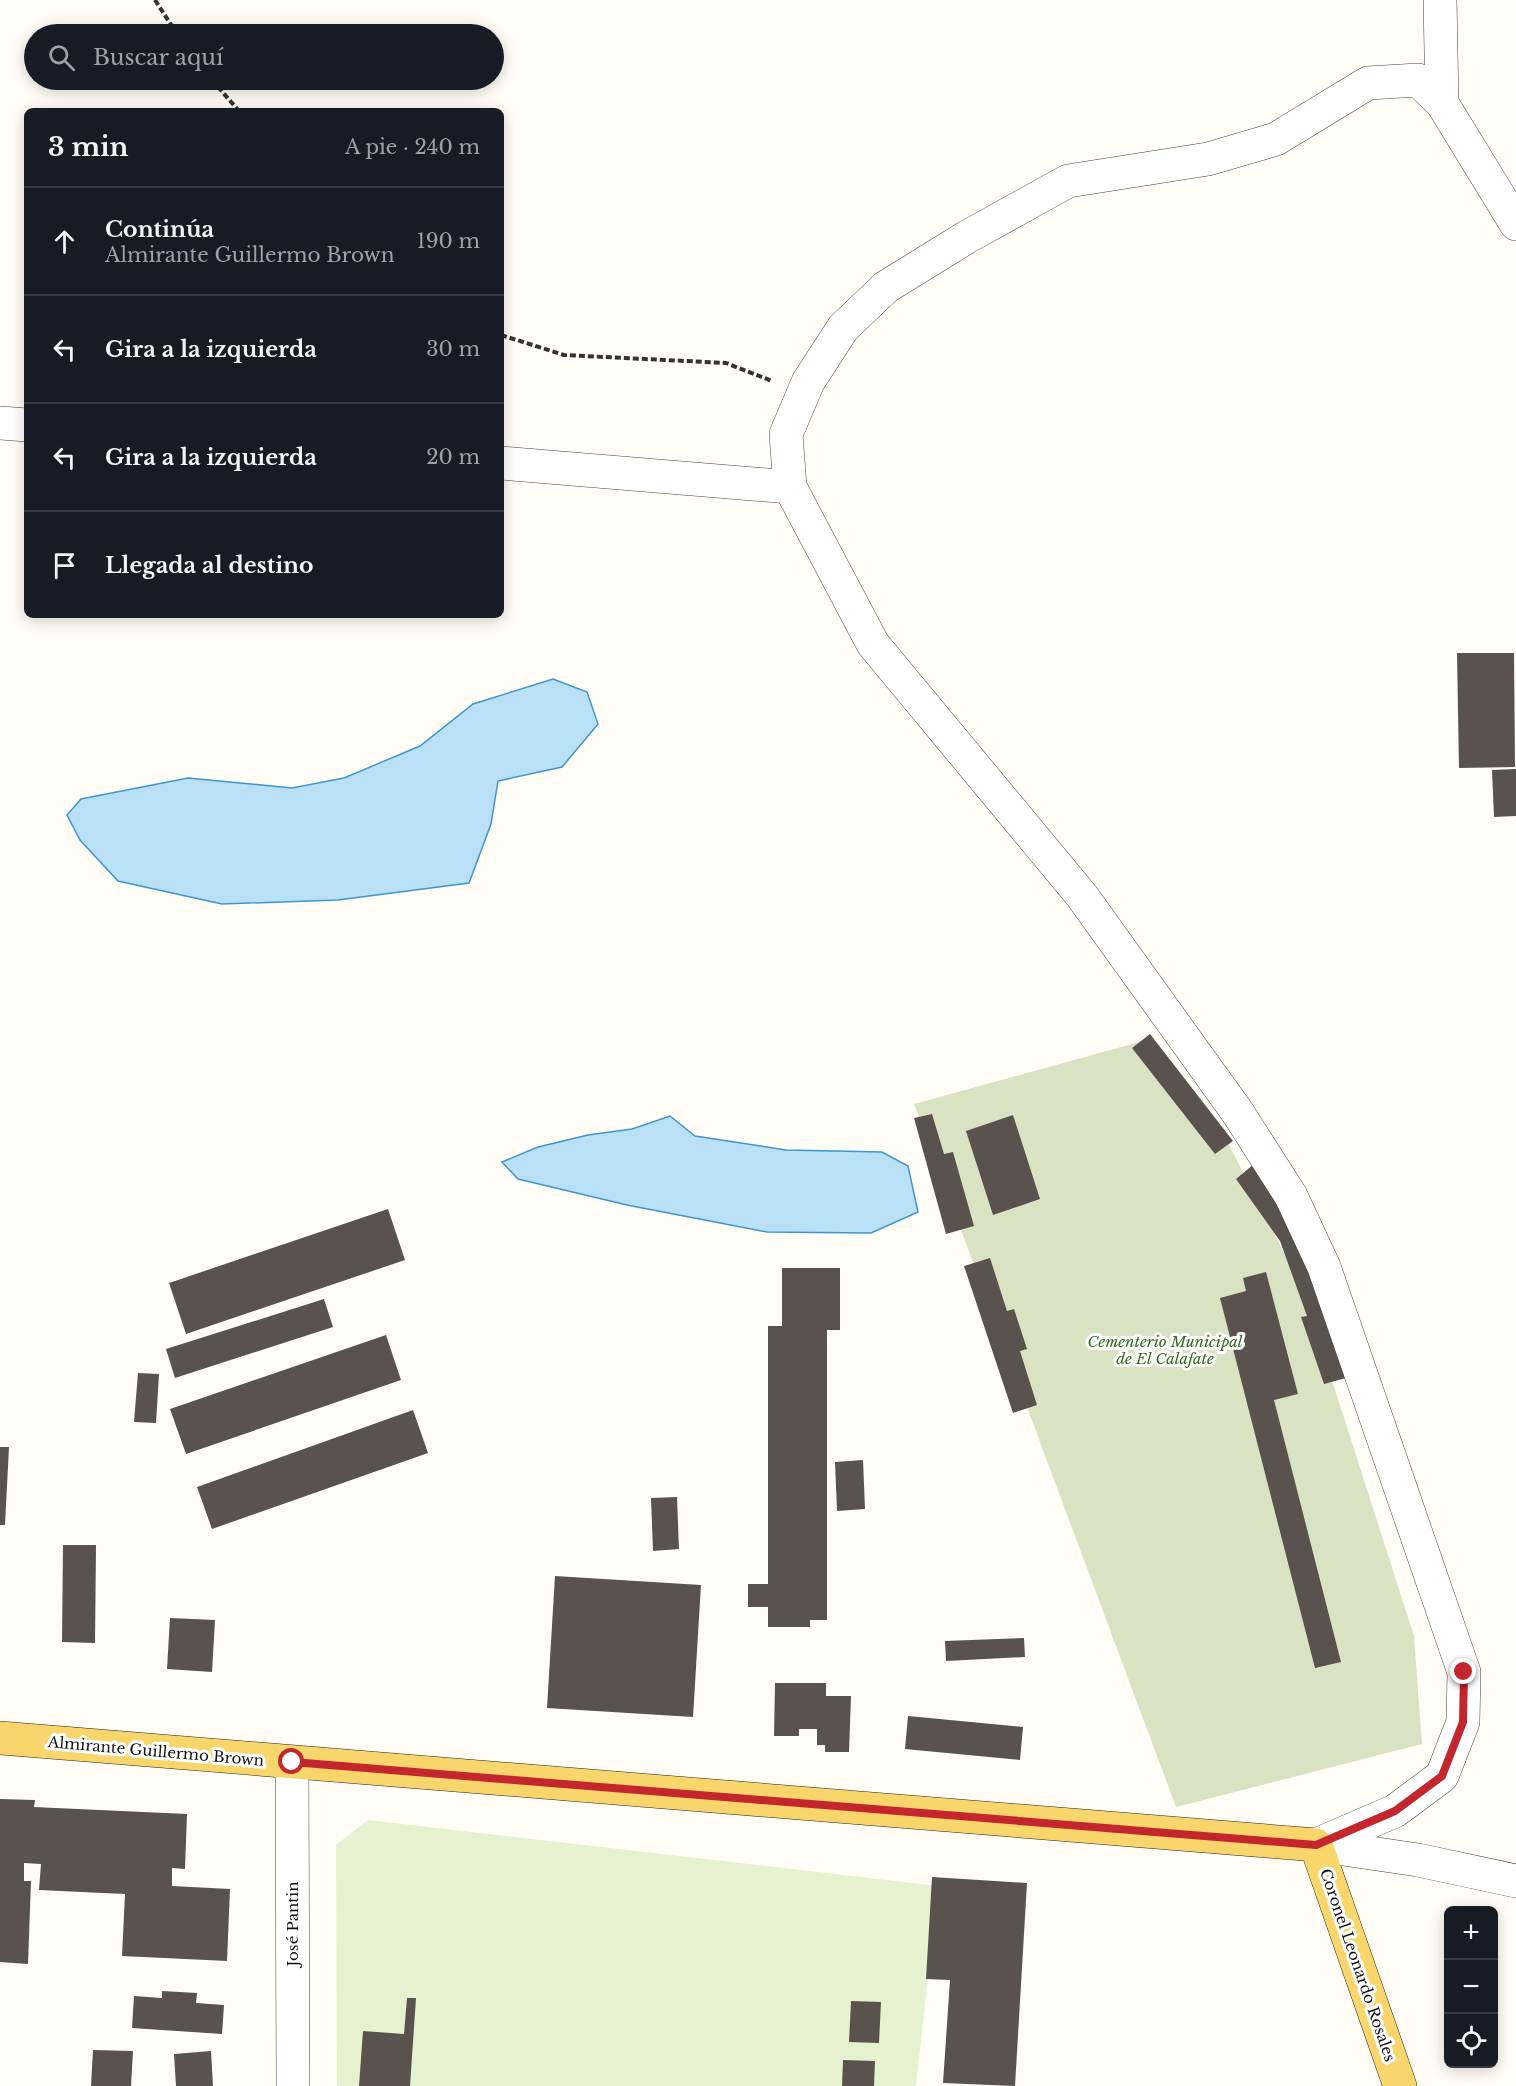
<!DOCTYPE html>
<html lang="es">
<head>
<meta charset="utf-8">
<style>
	body { margin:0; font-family:"Libre Baskerville",serif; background:#242831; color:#f1f3f6 }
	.controls { position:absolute; right:18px; bottom:18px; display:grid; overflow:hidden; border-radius:9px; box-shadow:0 3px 15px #0003 }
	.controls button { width:54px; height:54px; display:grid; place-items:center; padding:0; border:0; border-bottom:2px solid #363941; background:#171b24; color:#f1f3f6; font:30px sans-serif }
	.stop { position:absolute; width:18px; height:18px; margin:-14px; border:4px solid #c4262e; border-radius:50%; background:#fff }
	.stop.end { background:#c4262e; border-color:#fff; box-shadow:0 2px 6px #0008 }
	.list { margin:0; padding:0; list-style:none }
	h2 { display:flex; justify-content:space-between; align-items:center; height:78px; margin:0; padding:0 24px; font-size:26px }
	h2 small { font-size:20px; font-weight:400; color:#9ea1a6 }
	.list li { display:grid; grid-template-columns:39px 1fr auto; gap:18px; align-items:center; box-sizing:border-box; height:108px; padding:0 24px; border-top:2px solid #363941 }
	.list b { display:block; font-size:22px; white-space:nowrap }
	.list p { margin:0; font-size:20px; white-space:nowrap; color:#9ea1a6 }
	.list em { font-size:20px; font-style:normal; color:#9ea1a6 }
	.icon { flex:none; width:33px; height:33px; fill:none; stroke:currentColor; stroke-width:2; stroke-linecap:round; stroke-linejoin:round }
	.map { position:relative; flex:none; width:1516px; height:2086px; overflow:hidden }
	.search { position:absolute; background:#171b24; box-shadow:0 3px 15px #0003; left:24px; top:24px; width:480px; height:66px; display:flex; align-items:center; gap:15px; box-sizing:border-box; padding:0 21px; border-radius:33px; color:#9ea1a6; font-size:22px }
	.panel { position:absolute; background:#171b24; box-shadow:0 3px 15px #0003; left:24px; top:108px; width:480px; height:510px; border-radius:9px }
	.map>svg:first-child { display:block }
	.cemetery { fill:#d9e3c4 }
	.pitch { fill:#e6f2cf }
	.water { fill:#b9e0f7; stroke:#3f96cf; stroke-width:1.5 }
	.building { fill:#5a524d }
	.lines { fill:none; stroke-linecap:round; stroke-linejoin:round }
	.minor-casing { stroke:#444; stroke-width:34 }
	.major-casing { stroke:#222; stroke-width:34 }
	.path { stroke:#333; stroke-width:4; stroke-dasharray:6 3; stroke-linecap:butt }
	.minor { stroke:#fff; stroke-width:33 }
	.major { stroke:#f9d66b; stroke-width:33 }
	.route { stroke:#c4262e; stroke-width:8 }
	.labels { text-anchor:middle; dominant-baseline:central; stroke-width:6; stroke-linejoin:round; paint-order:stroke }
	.park-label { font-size:15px; font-style:italic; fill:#2f6b1f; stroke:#fff }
	.street-label { font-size:15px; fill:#111; stroke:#fff }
</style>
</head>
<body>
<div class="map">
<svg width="1516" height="2086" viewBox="0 0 1516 2086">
	<rect width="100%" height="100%" fill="#fffdf5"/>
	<!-- cemetery -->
	<polygon class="cemetery" points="1143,1041 1223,1133 1303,1290 1414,1636 1422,1744 1176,1807 914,1104"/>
	<!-- pitch -->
	<polygon class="pitch" points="368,1820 938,1886 916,2086 337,2086 336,1845"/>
	<!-- water -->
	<g class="water">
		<polygon points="553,679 587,692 598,724 562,767 498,781 491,824 469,883 338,900 222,904 118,881 80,840 67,815 81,799 188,778 292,788 344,778 420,746 473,704"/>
		<polygon points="670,1116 695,1136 786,1150 882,1152 908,1166 918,1212 871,1233 767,1232 627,1205 518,1179 502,1162 538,1147 588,1135 632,1129"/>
	</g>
	<!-- building -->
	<g class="building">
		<polygon points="1457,653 1514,653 1515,767 1459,768"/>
		<polygon points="1516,769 1516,816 1494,817 1492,770"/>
		<polygon points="1150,1034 1233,1141 1215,1154 1132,1048"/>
		<polygon points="932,1114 944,1154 953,1152 974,1226 946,1234 914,1118"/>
		<polygon points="1013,1115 1040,1199 993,1215 966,1131"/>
		<polygon points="1254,1164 1292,1213 1346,1378 1324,1384 1301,1317 1307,1316 1280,1241 1236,1179"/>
		<polygon points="388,1209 405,1260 186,1334 169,1283"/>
		<polygon points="990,1258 1007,1311 1014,1309 1027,1349 1020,1351 1037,1405 1013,1413 964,1266"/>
		<polygon points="782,1268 840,1268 840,1330 827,1330 827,1620 810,1620 810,1627 768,1627 768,1607 748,1607 748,1584 768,1584 768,1326 782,1326"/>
		<polygon points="1266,1272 1298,1394 1274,1400 1341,1662 1315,1668 1220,1298 1246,1291 1243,1278"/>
		<polygon points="324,1299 333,1327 175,1378 166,1349"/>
		<polygon points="386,1335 401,1380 186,1454 170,1409"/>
		<polygon points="138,1373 159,1374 156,1423 134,1422"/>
		<polygon points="413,1410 428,1453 212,1529 197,1487"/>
		<polygon points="0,1447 9,1447 5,1525 0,1525"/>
		<polygon points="863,1460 865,1509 837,1511 835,1462"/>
		<polygon points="677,1497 679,1549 653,1551 651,1498"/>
		<polygon points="63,1545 96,1545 95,1643 62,1642"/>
		<polygon points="555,1576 701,1585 693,1717 547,1708"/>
		<polygon points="170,1618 215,1620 212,1672 167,1669"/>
		<polygon points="1024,1638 1025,1657 946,1661 945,1641"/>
		<polygon points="775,1683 826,1683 826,1696 851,1696 849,1752 825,1752 825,1745 817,1745 817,1729 799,1729 799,1736 774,1736"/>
		<polygon points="908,1716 1023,1727 1020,1760 905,1749"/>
		<polygon points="0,1799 35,1800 34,1807 187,1814 185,1869 172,1868 172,1886 230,1889 227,1961 122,1956 125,1894 39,1890 41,1864 24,1863 24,1881 31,1881 28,1964 0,1962"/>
		<polygon points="932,1877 1027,1883 1015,2086 943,2083 950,1980 926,1979"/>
		<polygon points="162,1991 197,1993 196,2003 224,2005 222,2034 132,2028 134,1996 162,1998"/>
		<polygon points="407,1998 416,1998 410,2086 359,2086 363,2031 404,2034"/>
		<polygon points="851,2001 881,2002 879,2043 849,2042"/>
		<polygon points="93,2050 133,2051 131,2086 91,2086"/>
		<polygon points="211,2051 213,2086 176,2086 174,2054"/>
		<polygon points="843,2060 875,2061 874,2086 842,2086"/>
	</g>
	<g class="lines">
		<!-- minor casing -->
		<g class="minor-casing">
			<g id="minor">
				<polyline points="1440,0 1442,103"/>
				<polyline points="0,423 27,425"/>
				<polyline points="501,463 790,487"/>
				<polyline points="292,1763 293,2086"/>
				<polyline points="1316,1845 1395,1811 1442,1776 1463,1722 1464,1672 1324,1267 1291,1196 1238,1113 1082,896 873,644 790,487 786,434 808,382 843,328 886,287 967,237 1068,181 1208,159 1276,139 1368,83 1418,80 1442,103 1516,224"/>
				<polyline points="1316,1845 1418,1860 1516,1881"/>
			</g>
		</g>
		<!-- major casing -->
		<g class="major-casing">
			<polyline id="major" points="0,1738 1316,1845 1400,2086"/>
		</g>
		<!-- path -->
		<g class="path">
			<polyline points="155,0 177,34"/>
			<polyline points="212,80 239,111"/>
			<polyline points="501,335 564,355 726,363 772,381"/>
		</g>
		<!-- minor -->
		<use href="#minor" class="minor"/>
		<!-- major -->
		<use href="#major" class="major"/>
	</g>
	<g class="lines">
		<!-- route -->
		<polyline class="route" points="292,1762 1316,1845 1395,1811 1442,1776 1463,1722 1464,1672"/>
	</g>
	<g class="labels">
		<!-- park labels -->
		<g class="park-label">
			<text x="1165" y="1341">Cementerio Municipal<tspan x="1165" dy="17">de El Calafate</tspan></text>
		</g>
		<!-- street labels -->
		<g class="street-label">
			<text transform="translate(156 1751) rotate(5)">Almirante Guillermo Brown</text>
			<text transform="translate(292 1924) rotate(-90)">José Pantin</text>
			<text transform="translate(1358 1965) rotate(71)">Coronel Leonardo Rosales</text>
		</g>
	</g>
</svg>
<div class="controls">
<button>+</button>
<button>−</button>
<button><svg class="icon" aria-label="locate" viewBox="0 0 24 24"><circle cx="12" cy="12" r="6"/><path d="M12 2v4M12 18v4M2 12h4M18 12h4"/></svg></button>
</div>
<div class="stop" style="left:292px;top:1762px"></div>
<div class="stop end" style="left:1464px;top:1672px"></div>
<div class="search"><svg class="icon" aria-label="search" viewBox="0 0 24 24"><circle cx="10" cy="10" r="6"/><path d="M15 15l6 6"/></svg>Buscar aquí</div>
<section class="panel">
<h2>3 min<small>A pie · 240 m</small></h2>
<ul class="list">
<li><svg class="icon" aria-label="ahead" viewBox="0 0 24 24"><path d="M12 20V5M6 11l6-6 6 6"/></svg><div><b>Continúa</b><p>Almirante Guillermo Brown</p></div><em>190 m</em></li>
<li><svg class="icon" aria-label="left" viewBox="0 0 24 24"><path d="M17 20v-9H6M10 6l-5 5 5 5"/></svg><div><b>Gira a la izquierda</b></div><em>30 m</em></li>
<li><svg class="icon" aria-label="left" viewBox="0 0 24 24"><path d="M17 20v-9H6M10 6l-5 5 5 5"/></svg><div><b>Gira a la izquierda</b></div><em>20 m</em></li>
<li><svg class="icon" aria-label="arrive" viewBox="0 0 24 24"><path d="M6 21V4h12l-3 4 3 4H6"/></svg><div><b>Llegada al destino</b></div></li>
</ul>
</section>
</div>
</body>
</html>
